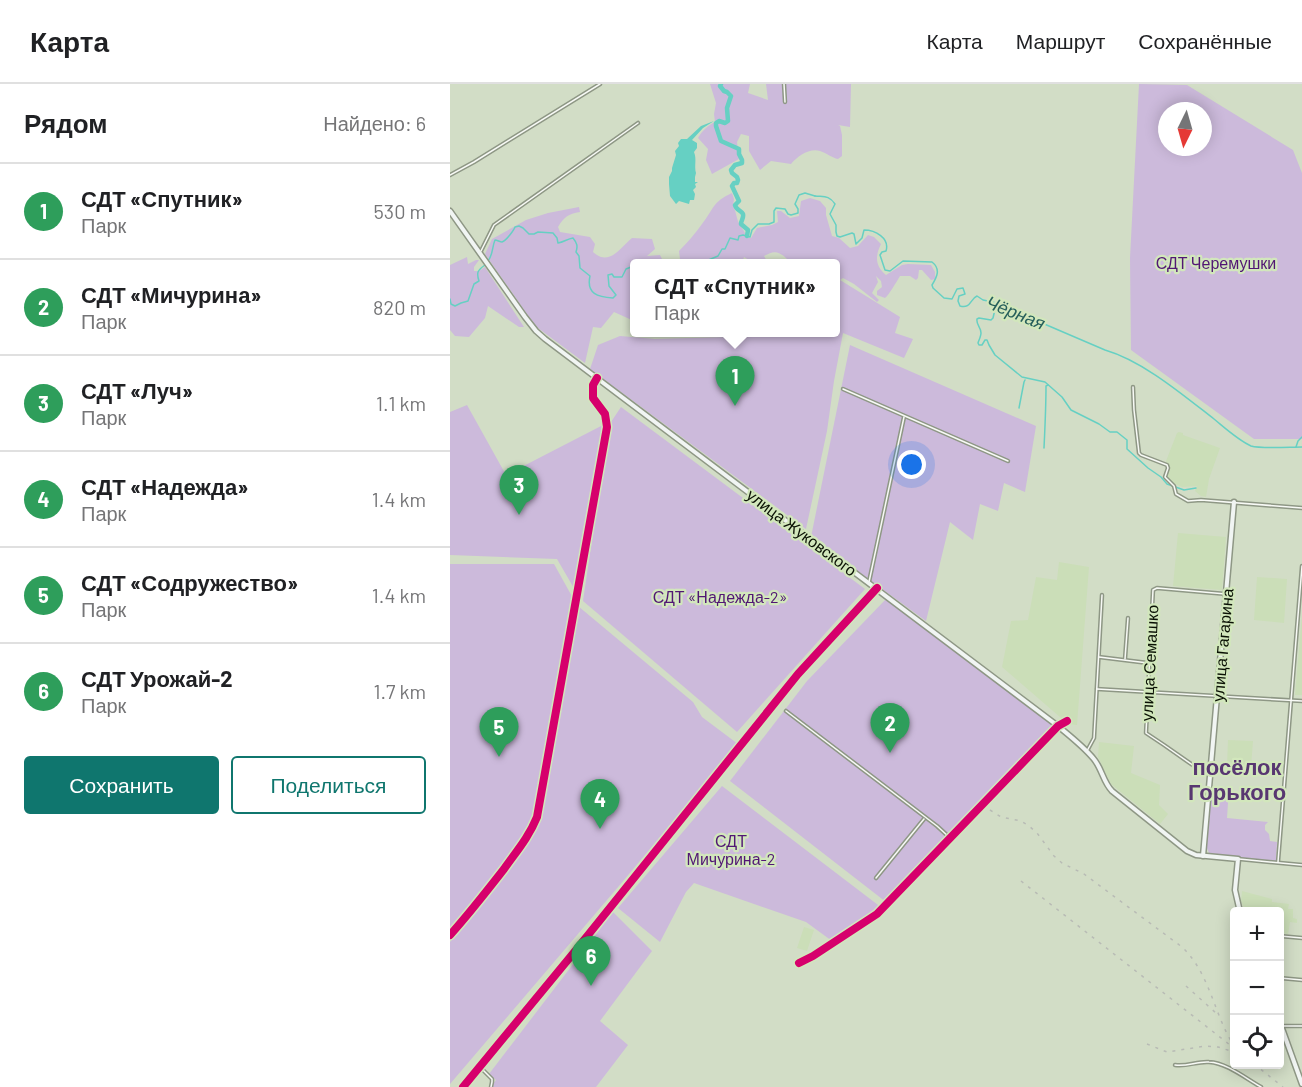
<!DOCTYPE html>
<html lang="ru">
<head>
<meta charset="utf-8">
<style>
	body { margin:0; font-family:Barlow,sans-serif; background:#f6f6f6; color:#202124 }
	.controls { position:absolute; right:18px; bottom:18px; display:grid; overflow:hidden; border-radius:6px; box-shadow:0 3px 15px #0003 }
	.controls button { width:54px; height:54px; display:grid; place-items:center; padding:0; border:0; border-bottom:2px solid #e0e0e0; background:#fff; color:#202124; font:30px sans-serif }
	.compass { position:absolute; left:708px; top:18px; width:54px; height:54px; border-radius:50%; background:#fff; box-shadow:0 3px 15px #0003; rotate:185deg }
	.you { position:absolute; left:462px; top:381px; width:21px; height:21px; margin:-15px; border:4px solid #fff; border-radius:50%; background:#1a73e8; box-shadow:0 0 0 9px #1a73e833 }
	.badge { display:grid; place-items:center; width:39px; height:39px; border-radius:50%; background:#0f766e; color:#fff; font-size:20px; font-weight:700 }
	.pin { position:absolute; translate:-50% -50px; filter:drop-shadow(0 2px 3px #0008) }
	.pin::after { content:''; position:absolute; top:32px; width:21px; height:18px; background:inherit; clip-path:polygon(0 0,100% 0,50% 100%) }
	.popup { position:absolute; left:180px; top:175px; width:210px; height:78px; box-sizing:border-box; display:grid; place-content:center; border-radius:6px; background:#fff; filter:drop-shadow(0 2px 4px #0005); font-size:20px; white-space:nowrap; color:#757577 }
	.popup b { font-size:22px; color:#202124 }
	.popup::after { content:''; position:absolute; left:50%; top:100%; margin-left:-12px; border:12px solid transparent; border-top-color:#fff }
	.list { margin:0; padding:0; list-style:none }
	h2 { display:flex; justify-content:space-between; align-items:center; height:78px; margin:0; padding:0 24px; font-size:26px }
	h2 small { font-size:20px; font-weight:400; color:#757577 }
	.list li { display:grid; grid-template-columns:39px 1fr auto; gap:18px; align-items:center; box-sizing:border-box; height:96px; padding:0 24px; border-top:2px solid #e0e0e0 }
	.list b { display:block; font-size:22px; white-space:nowrap }
	.list p { margin:0; font-size:20px; white-space:nowrap; color:#757577 }
	.list em { font-size:20px; font-style:normal; color:#757577 }
	.actions { display:flex; gap:12px; padding:18px 24px }
	.actions a { flex:1; padding:14px 0; border:2px solid #0f766e; border-radius:6px; text-align:center; font-size:21px; color:#0f766e }
	.actions .main { background:#0f766e; color:#fff }
	.icon { flex:none; width:33px; height:33px; fill:none; stroke:currentColor; stroke-width:2; stroke-linecap:round; stroke-linejoin:round }
	.map { position:relative; flex:none; width:852px; height:1003px; overflow:hidden }
	header { display:flex; align-items:center; gap:36px; box-sizing:border-box; height:84px; padding:0 30px; background:#fff; border-bottom:2px solid #e0e0e0 }
	header strong { font-size:28px }
	nav { display:flex; gap:33px; margin-inline-start:auto; font-size:21px }
	main { display:flex }
	aside { flex:1; background:#fff }
	.map>svg:first-child { display:block }
	.built { fill:#cbdeb8 }
	.green { fill:#ccbadb; fill-rule:evenodd }
	.water { fill:#66d0c3 }
	.lines { fill:none; stroke-linecap:round; stroke-linejoin:round }
	.stream { stroke:#66d0c3; stroke-width:1.5 }
	.river { stroke:#66d0c3; stroke-width:4.5 }
	.street-casing { stroke:#8e9785; stroke-width:4.5 }
	.secondary-casing { stroke:#8e9785; stroke-width:7 }
	.street { stroke:#f8faf6; stroke-width:1.5 }
	.secondary { stroke:#f1f5f3; stroke-width:4 }
	.rail { stroke:#b8bbb5; stroke-width:1.5; stroke-dasharray:3 6; stroke-linecap:butt }
	.cycleway-casing { stroke:#d2e7bc; stroke-width:11 }
	.cycleway { stroke:#d6006c; stroke-width:8 }
	.labels { text-anchor:middle; dominant-baseline:central; stroke-width:4.5; stroke-linejoin:round; paint-order:stroke }
	.park-label { font-size:16px; fill:#511674; stroke:#d2e7bc }
	.street-label { font-size:16px; fill:#0a1104; stroke:#d2e7bc }
	.water-label { font-size:18px; font-style:italic; fill:#265f5b; stroke:#d2e7bc }
	.district-label { font-size:22px; font-weight:bold; fill:#583771; stroke:#d2e7bc }
</style>
</head>
<body>
<header>
<strong>Карта</strong>
<nav><a>Карта</a><a>Маршрут</a><a>Сохранённые</a></nav>
</header>
<main>
<aside>
<h2>Рядом<small>Найдено: 6</small></h2>
<ul class="list">
<li><span class="badge" style="background:#2e9e5b">1</span><div><b>СДТ «Спутник»</b><p>Парк</p></div><em>530 m</em></li>
<li><span class="badge" style="background:#2e9e5b">2</span><div><b>СДТ «Мичурина»</b><p>Парк</p></div><em>820 m</em></li>
<li><span class="badge" style="background:#2e9e5b">3</span><div><b>СДТ «Луч»</b><p>Парк</p></div><em>1.1 km</em></li>
<li><span class="badge" style="background:#2e9e5b">4</span><div><b>СДТ «Надежда»</b><p>Парк</p></div><em>1.4 km</em></li>
<li><span class="badge" style="background:#2e9e5b">5</span><div><b>СДТ «Содружество»</b><p>Парк</p></div><em>1.4 km</em></li>
<li><span class="badge" style="background:#2e9e5b">6</span><div><b>СДТ Урожай-2</b><p>Парк</p></div><em>1.7 km</em></li>
</ul>
<div class="actions"><a class="main">Сохранить</a><a>Поделиться</a></div>
</aside>
<div class="map">
<svg width="852" height="1003" viewBox="0 0 852 1003">
	<rect width="100%" height="100%" fill="#d2ddc6"/>
	<!-- built -->
	<g class="built">
		<polygon points="729,348 733,349 733,351 770,364 759,395 756,413 751,412 745,407 747,402 732,403 716,396 715,392 718,383 716,377 727,349"/>
		<polygon points="728,449 776,453 772,506 723,502"/>
		<polygon points="609,478 639,483 627,641 618,640 552,583 561,537 578,536 586,493 607,496"/>
		<polygon points="807,493 837,495 834,539 804,536"/>
		<polygon points="852,530 852,611 845,611"/>
		<polygon points="778,656 803,657 801,683 777,682"/>
		<polygon points="649,658 684,662 681,689 710,701 709,721 718,730 710,740 661,700 648,673"/>
		<polygon points="792,807 822,815 822,818 839,820 838,825 843,825 843,834 847,835 847,839 840,838 838,850 830,849 830,828 795,827 791,817"/>
		<polygon points="354,843 364,846 357,867 347,864"/>
	</g>
	<!-- green -->
	<g class="green">
		<path d="M260,0H300L298,9L318,16L316,0H401L400,43L388,41L390,42L392,51V72L388,75C382,74 377,69 370,67C359,64 348,72 341,80L321,77L310,86L299,67V52L291,50L287,58L289,75L262,90L256,76L258,65L248,54C252,47 257,42 265,38L264,30L266,19Z"/>
		<path d="M689,0L737,1L843,66L852,89V355H804L681,266L680,174ZM717,27H753V63H717Z"/>
		<path d="M282,109L284,115L283,122C286,128 286,131 288,137C291,145 295,145 296,154H301L307,144L322,141L328,138L327,127H331L340,134L349,132L351,117L360,114L370,117L376,124V131L382,152L389,154L400,164L408,162L418,151L424,153L431,160C425,172 425,182 436,191L452,181L458,180L481,181L485,188V195L481,196L472,186H469L468,194L466,196L460,192H450C447,197 439,211 435,214L427,211V207L432,203L431,197L426,192L428,198L422,209L429,216L427,218L404,200L393,194L390,196L450,233L445,249L463,255L454,274L393,249L384,297L377,347L356,445L140,285L148,261L170,252L205,255L277,253L284,248H386V180L356,179L351,175H337C329,167 324,166 314,172L318,179H304L294,173L292,179H230L234,176L230,175L229,167C237,159 245,150 252,140C264,125 262,118 282,109Z"/>
		<path d="M129,123L130,128C118,130 114,133 108,143L110,148L140,153L145,160L143,168C159,183 170,164 182,154L202,155L205,165L197,172L210,171L212,175L208,179L184,180V237L164,228L151,244L143,243L135,279L88,244L77,230L35,170L42,155L76,136L98,129Z"/>
		<polygon points="17,173 18,180 26,176 29,176 24,183 24,187 29,187 35,183 74,243 69,243 38,222 35,234 19,253 5,252 0,246 0,181"/>
		<polygon points="400,261 586,342 575,408 554,399 548,427 530,420 523,456 500,438 476,537 361,453"/>
		<polygon points="17,321 56,391 153,341 125,506 107,475 0,471 0,328"/>
		<polygon points="171,323 415,505 287,648 133,517 159,341"/>
		<polygon points="0,480 104,480 124,516 90,714 75,752 67,764 0,847"/>
		<polygon points="437,514 606,641 436,818 280,697 357,597"/>
		<polygon points="128,522 243,618 252,633 288,660 174,796 0,1000 0,858 34,818 77,762 91,729"/>
		<polygon points="272,702 432,824 382,857 356,838 244,799 236,808 210,858 168,824"/>
		<polygon points="762,704 767,705 770,708 774,709 778,719 777,734 818,738 815,741 815,746 819,750 820,757 827,758 826,777 760,771 756,762"/>
		<polygon points="163,828 202,867 150,937 178,961 146,1003 41,1003 46,996 39,990"/>
	</g>
	<!-- water -->
	<path class="water" d="M264,37L253,44L242,56L247,59V64L244,68C247,75 244,82 246,89L245,93V98H248L245,100L246,103L243,106L245,110L244,116H240L239,120L229,117L226,120L220,112L219,100V93L222,87V84L226,71L225,67L229,62L228,59L231,55H237L251,42Z"/>
	<g class="lines">
		<!-- stream -->
		<g class="stream">
			<path d="M365,112C374,113 379,111 385,120L380,130L386,141V148L387,152L390,153L402,149L404,150L406,160L412,154L414,146C425,146 440,154 436,167L432,168L430,171L435,186L440,187L453,177L482,178C491,185 487,193 482,201L483,204L494,214L502,215L507,205L513,204L515,210L509,212L508,217L510,222C521,225 520,215 527,212L533,216L543,218L655,266C693,277 733,311 764,335C775,344 788,356 801,362C811,365 840,363 852,363"/>
			<path d="M38,177C43,171 42,163 45,156C47,156 50,158 52,158C56,157 64,146 65,143L69,142L73,144L79,150H84L88,148L103,149L107,154L108,159C114,158 117,155 123,154C127,159 128,162 126,168L129,172L130,184L140,192C136,210 148,213 163,214L166,211L159,202L158,191L162,190L164,193H172L176,185L181,183L184,184"/>
			<polyline points="249,180 268,172 272,165 275,165 280,154 288,156 289,152 293,151 300,153 302,146 308,140 319,140 324,138 324,127 326,124 335,125 338,130 341,131 348,129 348,125 345,120 349,111 355,109 365,112"/>
			<polyline points="386,192 388,192"/>
			<path d="M0,215L1,220L5,222L11,219L18,217L24,200L29,197C26,188 28,186 35,181"/>
			<path d="M546,221L543,234L541,236L529,234L527,235C526,241 531,243 531,249C531,252 529,256 528,259L529,261H532L535,256H537L539,261L545,271L572,293L595,298L612,313L621,326L649,340L660,348H667L677,356V365L698,384L711,393L717,400L734,406L746,404"/>
			<polyline points="569,324 574,298 575,296"/>
			<polyline points="846,363 848,357 852,353"/>
			<path d="M594,364C595,343 596,323 596,302L598,301"/>
		</g>
		<!-- river -->
		<path class="river" d="M271,0L270,2L274,7L277,8L281,12L277,24L278,37L275,39L269,37L266,39V42L271,57L289,65V70L292,76V79L285,81L281,86L282,89L287,93L288,96L287,99H284L282,102L289,117L285,121C286,126 291,126 293,130C294,134 291,136 291,140L298,146L297,152"/>
		<!-- street casing -->
		<g class="street-casing">
			<g id="street">
				<polyline points="334,0 335,18"/>
				<polyline points="0,91 24,78 150,0"/>
				<polyline points="31,167 44,141 188,39"/>
				<polyline points="683,303 684,326 689,369 691,371 717,381 718,384 715,393 724,402 726,410 738,417 751,416 852,424"/>
				<polyline points="393,305 558,377"/>
				<polyline points="419,498 454,333"/>
				<polyline points="649,573 698,579"/>
				<polyline points="675,575 678,534"/>
				<polyline points="647,605 852,617"/>
				<polyline points="336,627 487,742 499,753"/>
				<polyline points="610,640 617,637"/>
				<polyline points="637,667 644,654 652,511"/>
				<polyline points="761,684 744,682 714,661 696,649 703,506 707,504 776,510"/>
				<polyline points="789,775 852,781"/>
				<polyline points="828,778 852,482"/>
				<polyline points="426,794 474,735"/>
				<path d="M0,851C19,830 36,808 54,785C66,768 79,753 87,733L157,343L155,330L143,314V301L146,296"/>
				<polyline points="830,852 852,854"/>
				<polyline points="349,879 363,872 427,830 606,643"/>
				<polyline points="830,894 852,896"/>
				<polyline points="832,942 852,942"/>
				<path d="M725,981C737,983 747,977 759,978C777,979 795,994 811,1003"/>
				<polyline points="31,984 42,995 42,998 41,1003"/>
			</g>
		</g>
		<!-- secondary casing -->
		<g class="secondary-casing">
			<g id="secondary">
				<path d="M0,127L75,233L86,247L95,255L608,642C620,652 633,662 643,674C652,684 653,698 662,707L737,767L746,771L788,775L785,806L790,828"/>
				<polyline points="753,772 784,418"/>
				<polyline points="830,939 852,1000"/>
				<polyline points="13,1003 126,866 348,590 427,504"/>
			</g>
		</g>
		<!-- street -->
		<use href="#street" class="street"/>
		<!-- secondary -->
		<use href="#secondary" class="secondary"/>
		<!-- rail -->
		<g class="rail">
			<path d="M540,726L551,733L571,737L579,742L587,749L604,772L612,779L634,790L732,863C760,889 764,931 784,962"/>
			<polyline points="571,797 780,961"/>
			<polyline points="736,902 766,929"/>
			<polyline points="697,960 717,968 756,962 768,963 784,968"/>
			<polyline points="804,980 833,1003"/>
		</g>
		<!-- cycleway casing -->
		<g class="cycleway-casing">
			<g id="cycleway">
				<path d="M0,851C19,830 36,808 54,785C66,768 79,753 87,733L157,343L155,330L143,314V301L147,294"/>
				<polyline points="349,879 363,872 427,830 608,642 617,637"/>
				<polyline points="13,1003 126,866 348,590 427,504"/>
			</g>
		</g>
		<!-- cycleway -->
		<use href="#cycleway" class="cycleway"/>
	</g>
	<g class="labels">
		<!-- park labels -->
		<g class="park-label">
			<text x="766" y="178">СДТ Черемушки</text>
			<text x="270" y="512">СДТ «Надежда-2»</text>
			<text x="281" y="756">СДТ<tspan x="281" dy="18">Мичурина-2</tspan></text>
		</g>
		<!-- street labels -->
		<g class="street-label">
			<text transform="translate(352 448) rotate(37)">улица Жуковского</text>
			<text transform="translate(772 561) rotate(-85)">улица Гагарина</text>
			<text transform="translate(699 579) rotate(-87)">улица Семашко</text>
		</g>
		<!-- water labels -->
		<g class="water-label">
			<text transform="translate(566 228) rotate(22)">Чёрная</text>
		</g>
		<!-- district labels -->
		<g class="district-label">
			<text x="787" y="682">посёлок<tspan x="787" dy="25">Горького</tspan></text>
		</g>
	</g>
</svg>
<div class="controls">
<button>+</button>
<button>−</button>
<button><svg class="icon" aria-label="locate" viewBox="0 0 24 24"><circle cx="12" cy="12" r="6"/><path d="M12 2v4M12 18v4M2 12h4M18 12h4"/></svg></button>
</div>
<svg class="compass" viewBox="-18 -18 36 36"><path d="M0-13l5 13h-10z" fill="#e53935"/><path d="M0 13l5-13h-10z" fill="#757577"/></svg>
<div class="you"></div>
<div class="pin badge" style="left:285px;top:322px;background:#2e9e5b">1</div>
<div class="popup"><b>СДТ «Спутник»</b>Парк</div>
<div class="pin badge" style="left:440px;top:669px;background:#2e9e5b">2</div>
<div class="pin badge" style="left:69px;top:431px;background:#2e9e5b">3</div>
<div class="pin badge" style="left:150px;top:745px;background:#2e9e5b">4</div>
<div class="pin badge" style="left:49px;top:673px;background:#2e9e5b">5</div>
<div class="pin badge" style="left:141px;top:902px;background:#2e9e5b">6</div>
</div>
</main>
</body>
</html>
